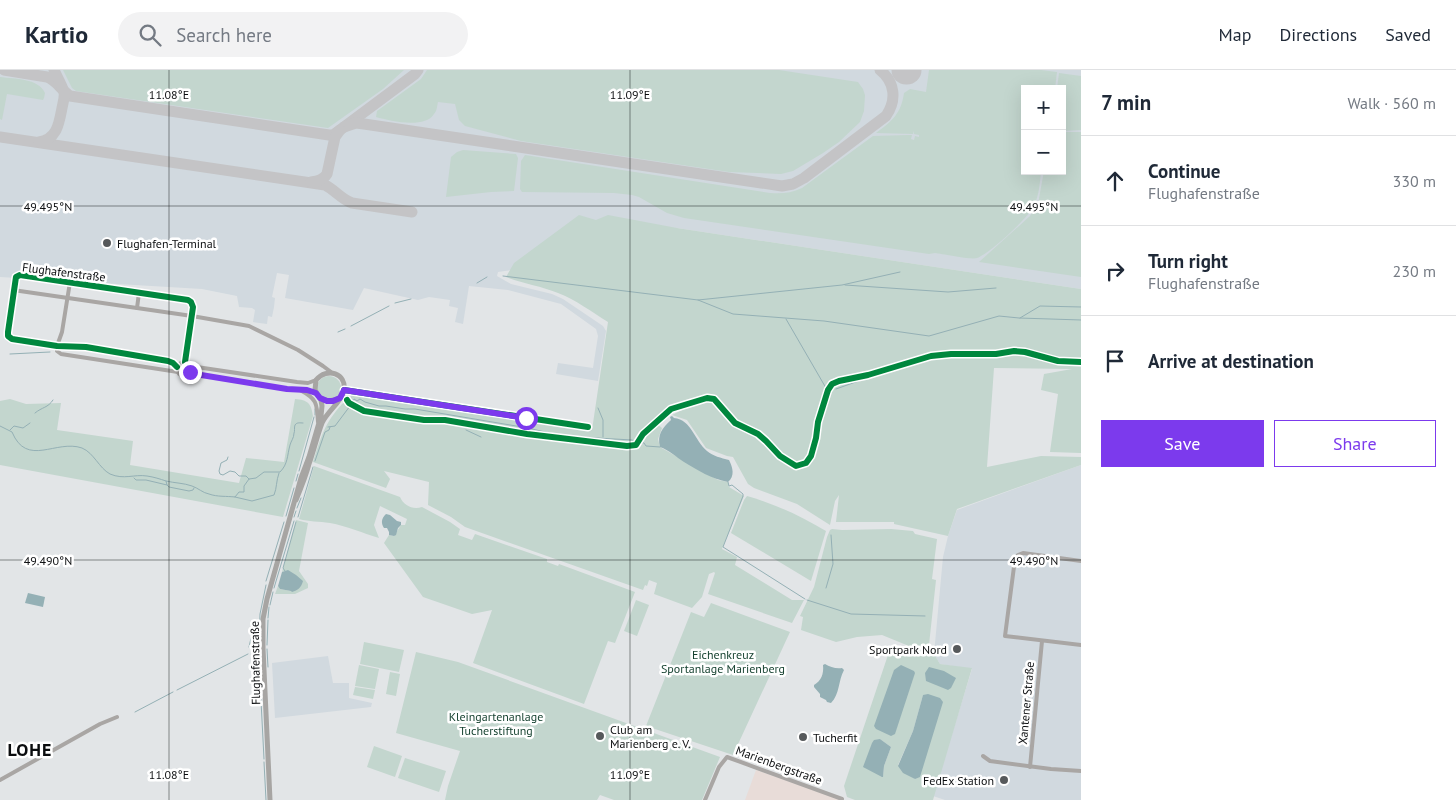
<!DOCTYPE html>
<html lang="en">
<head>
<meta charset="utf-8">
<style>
	body { margin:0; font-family:"PT Sans",sans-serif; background:#f2f2f3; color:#1f2937 }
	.controls { position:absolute; right:15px; top:15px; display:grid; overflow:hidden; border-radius:0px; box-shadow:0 5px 20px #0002 }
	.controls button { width:45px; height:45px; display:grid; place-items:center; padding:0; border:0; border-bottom:1px solid #e0e1e3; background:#fff; color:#1f2937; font:25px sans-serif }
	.stop { position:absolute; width:15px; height:15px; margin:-11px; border:4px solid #7c3aed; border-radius:50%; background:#fff }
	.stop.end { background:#7c3aed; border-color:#fff; box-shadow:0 1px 5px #0008 }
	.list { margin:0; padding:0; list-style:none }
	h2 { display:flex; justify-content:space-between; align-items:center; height:65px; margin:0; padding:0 20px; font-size:21px }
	h2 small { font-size:16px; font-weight:400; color:#747a83 }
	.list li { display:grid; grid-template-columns:32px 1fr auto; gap:15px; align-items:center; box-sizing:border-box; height:90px; padding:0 20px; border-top:1px solid #e0e1e3 }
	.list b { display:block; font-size:19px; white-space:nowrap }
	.list p { margin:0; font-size:16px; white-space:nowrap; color:#747a83 }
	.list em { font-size:16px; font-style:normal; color:#747a83 }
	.actions { display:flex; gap:10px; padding:15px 20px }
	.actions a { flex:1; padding:11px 0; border:1px solid #7c3aed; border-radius:0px; text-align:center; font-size:18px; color:#7c3aed }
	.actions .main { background:#7c3aed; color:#fff }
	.icon { flex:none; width:28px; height:28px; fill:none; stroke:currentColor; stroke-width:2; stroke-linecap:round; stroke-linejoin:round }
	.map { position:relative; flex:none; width:1081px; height:730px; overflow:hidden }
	header { display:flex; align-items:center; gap:30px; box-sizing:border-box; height:70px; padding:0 25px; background:#fff; border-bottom:1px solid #e0e1e3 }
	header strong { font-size:24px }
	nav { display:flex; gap:28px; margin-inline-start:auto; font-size:18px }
	.search { width:350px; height:45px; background:#f2f2f3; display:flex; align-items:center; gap:12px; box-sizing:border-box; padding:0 18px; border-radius:28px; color:#747a83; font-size:19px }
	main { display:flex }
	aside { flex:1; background:#fff }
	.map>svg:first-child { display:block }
	.commercial { fill:#e8dcd8 }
	.built { fill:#d1d9df; fill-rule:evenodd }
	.green { fill:#c3d6ce; fill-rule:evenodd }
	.water { fill:#94b0b5 }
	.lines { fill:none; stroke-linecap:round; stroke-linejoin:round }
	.stream { stroke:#94b0b5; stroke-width:1 }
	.taxiway { stroke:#c4c4c6; stroke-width:11 }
	.runway { stroke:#c4c4c6; stroke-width:29 }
	.minor { stroke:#a9a6a4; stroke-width:4 }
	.secondary { stroke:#a7a5a3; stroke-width:5 }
	.cycleway-casing { stroke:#fff; stroke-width:9 }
	.cycleway { stroke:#00873e; stroke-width:6 }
	.route { stroke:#7c3aed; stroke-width:6 }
	.ticks { fill:none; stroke:#0b0d0f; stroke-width:1; stroke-opacity:0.45 }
	.poi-dot { fill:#56595b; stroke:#fff; stroke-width:2 }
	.labels { text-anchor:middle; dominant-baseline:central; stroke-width:5; stroke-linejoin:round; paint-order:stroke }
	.poi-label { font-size:12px; fill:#0b0d0f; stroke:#fff; text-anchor:start }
	.street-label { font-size:12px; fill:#0b0d0f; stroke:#fff }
	.park-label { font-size:12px; fill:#113e2c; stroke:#fff }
	.district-label { font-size:18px; font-weight:bold; letter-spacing:1px; fill:#0b0d0f; stroke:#fff }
	.ticks-label { font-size:12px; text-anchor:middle; fill:#0b0d0f; stroke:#fff; stroke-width:5; stroke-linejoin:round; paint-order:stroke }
</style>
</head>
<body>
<header>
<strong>Kartio</strong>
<div class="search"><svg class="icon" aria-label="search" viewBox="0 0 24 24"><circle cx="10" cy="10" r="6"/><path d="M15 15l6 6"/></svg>Search here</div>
<nav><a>Map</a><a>Directions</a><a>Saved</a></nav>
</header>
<main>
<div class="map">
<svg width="1081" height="730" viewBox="0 0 1081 730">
	<rect width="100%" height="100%" fill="#e2e5e7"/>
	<!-- commercial -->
	<polygon class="commercial" points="756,700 842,730 745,730"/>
	<!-- built -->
	<g class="built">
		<path d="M0,0H1081V219L677,158L524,198L498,202L497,206L511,214L552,224L563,229L603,256L606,261L598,311L556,304L558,293L593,298L598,266L596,259L561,234L508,220L469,216L463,254L455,252L458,238L449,236L450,230L429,227L418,230L364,218L353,240L285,228L289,205L277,203L272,227L275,228L274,237L272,247L268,246L267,254L253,252L255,240L252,238L239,237L237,226L202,219L0,207ZM1025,19H1062V101H1025Z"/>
		<polygon points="1081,395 1081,730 945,730 933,726 972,599 940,594 934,584 943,487 948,466 957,440"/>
		<polygon points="328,586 333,613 349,613 349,628 372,633 371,637 275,648 272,593"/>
	</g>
	<!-- green -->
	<g class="green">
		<polygon points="63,0 404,0 383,19 328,58 76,21 72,18"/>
		<path d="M427,0H779L858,12L863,19L865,25L864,41L860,52L839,72L823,83L793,101L781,104L729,102L521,71L465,56L459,50L455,34L438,32C437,36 437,41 434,44C425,59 390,51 376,47L377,41L421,9Z"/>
		<path d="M929,0H1041L1057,2L1055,19H1025V101H1041C1040,112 1039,126 1034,136C1029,147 989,184 977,188C971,190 943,184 935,183L929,184L684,148L667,143L639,127L632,125L614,123L522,122L520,119L521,91L525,85L770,123C782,124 791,123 802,118L873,66L908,65H912L911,69L914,70L915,66L919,67V65L914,64L913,61V64L876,63C892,51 901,44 904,23L910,19L926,22Z"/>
		<polygon points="1059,3 1081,6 1081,60 1062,61 1062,19 1057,19"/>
		<path d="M0,7C15,9 38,8 45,23L44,28L43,30L7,24L2,50L0,49Z"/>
		<polygon points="1062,62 1081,62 1081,207 979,192 1030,146 1038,134 1044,101 1062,101"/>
		<polygon points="463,80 516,84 518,88 514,121 491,122 446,127 451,87 457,82"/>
		<path d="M579,145L596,150L608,145L677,158L1081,219V383L1050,382L1058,324L1041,320L1044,304L1072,299L994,298L987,397L1041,386L1081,387V395L957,439L948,466L894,454V452H836L839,425L835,431L830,455L797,434L754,418L748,414L733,387L727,386L706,378L687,350L672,345L696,333V331L671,337L657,351L644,360L638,370H641L646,363L657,354L662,358L658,369L660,377L718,410L728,412L729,417L744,426L722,479L737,487L735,495L792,530H804L792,553L708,524L715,503L714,502L709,504L702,527L692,538L654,524L657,513L649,510L647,516L645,515L643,520L465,457L451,447L428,435L429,412L384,401L390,409L386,418L313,392C321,367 324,354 342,334L345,332L352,335L354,333L350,330L351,325L592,360L608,252C592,242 576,230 558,223C541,216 523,214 506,207L514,193Z"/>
		<circle cx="329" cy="318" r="12"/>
		<path d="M10,329L26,334L61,333L57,360L133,371L130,395L239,413L246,388L284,392L295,329C308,330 311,333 313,346L283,447L0,395V331Z"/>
		<path d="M314,396L400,427C404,436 413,440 422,437L450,452L460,459L458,465L472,470L475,464L547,489V492L558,496L559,494L635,522L615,573L608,571L584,634L473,593L492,540L472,544L423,527L384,473L389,465L394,466L401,455H405L407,449L380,436L374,455L379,468C362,463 347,456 330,453C319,451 309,452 299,449Z"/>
		<path d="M747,426C775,434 801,446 826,461L811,511L731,463L744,430Z"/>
		<polygon points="296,450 308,453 299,501 308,514 308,518 295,524 275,524 278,516 280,519 291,521 285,501 282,502"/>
		<path d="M832,459L842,460L891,459L913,461L915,464L937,469L932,509L936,510L928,584H934L940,594L972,598L933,730H855L847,727L844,716L846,710L889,582L926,583L882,565L857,567L836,572L801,560L803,547L800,546L814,517L827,467L830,460ZM923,625L915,709L898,695L913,661ZM880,669L891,677L884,696L883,706Z"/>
		<polygon points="636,530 649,535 637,566 624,561"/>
		<polygon points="711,533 790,562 733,685 646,656 691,542 704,547"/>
		<polygon points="364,572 404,580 399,602 360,594"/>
		<polygon points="416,582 458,592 720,687 702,730 614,730 600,725 597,730 445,730 448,716 460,681 396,663"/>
		<polygon points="359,595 379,599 375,619 355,616"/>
		<polygon points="390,602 400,604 396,626 386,624"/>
		<polygon points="355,617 375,620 373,629 353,625"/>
		<polygon points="374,676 402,686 395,707 367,697"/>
		<polygon points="405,688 446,701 439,722 398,708"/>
	</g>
	<!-- water -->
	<g class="water">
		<path d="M672,346L674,348C692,350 694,370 707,381C713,386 721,388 729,390C733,398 735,406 728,412C712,409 697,400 684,392C676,387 669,380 660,377C657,365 662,358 671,350L670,347Z"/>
		<path d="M386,444L390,445L397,451L401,452V455L398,458L396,465L394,466L389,465V462L387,458H384C381,453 381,449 386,444Z"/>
		<path d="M288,500L296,505L303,511C301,518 298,520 292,522L291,521L280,519L278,516L282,502Z"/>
		<polygon points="28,523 45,527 43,537 25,533"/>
		<path d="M825,594C830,597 836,599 842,598L844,600C838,611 840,624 831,633L827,632L826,630L820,627V624L814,617V615C821,611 824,604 823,595Z"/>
		<polygon points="901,595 914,601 915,603 895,664 891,666 876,659 874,656 894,600"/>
		<polygon points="929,597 944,601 956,608 951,618 948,620 926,611 925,603"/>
		<polygon points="928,624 940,628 943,632 920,707 915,709 903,703 898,696 913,661 923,625"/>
		<polygon points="880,669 891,677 884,696 883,707 882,707 863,697 872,673 874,670"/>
	</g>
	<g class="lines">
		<!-- stream -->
		<g class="stream">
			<polyline points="503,206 698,230 842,215 900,202"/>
			<polyline points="477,213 487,207"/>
			<polyline points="845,215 948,222 996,218"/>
			<polyline points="698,230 733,244 824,251 929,266 999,246 1019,248 1081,250"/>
			<polyline points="395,233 411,229"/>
			<polyline points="1020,248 1040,236 1081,237"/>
			<polyline points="786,249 826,318"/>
			<polyline points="351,256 389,236"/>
			<polyline points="338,262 345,259"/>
			<polyline points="10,284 50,282"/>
			<polyline points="836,319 881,303"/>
			<polyline points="353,332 354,329 357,331 360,329 365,332 379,336 386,336 405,339 415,339 528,358 562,366 632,370 636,372"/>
			<polyline points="598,338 603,350 603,367"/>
			<path d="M35,343C42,337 48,338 53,330"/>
			<polyline points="315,345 315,339"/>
			<path d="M0,356L12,362C27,398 56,369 82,378C94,383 99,398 110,404C124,410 134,404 147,406C154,407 160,409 166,411C174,413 184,413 192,416C198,418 203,423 209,424C217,427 227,426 235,427L239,422H244V416L249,409L256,408L264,402H280C288,394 287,386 290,375C291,371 294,368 294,363C295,362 294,357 295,355C297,352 300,353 303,353"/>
			<polyline points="328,357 335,356 350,336"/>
			<polyline points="10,360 14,356 23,358 30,353"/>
			<polyline points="466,360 481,367"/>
			<polyline points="640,372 644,373 646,376 660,377"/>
			<polyline points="228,387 227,390 221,393 219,401 220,404 223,405 230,401 235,402 239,406 246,406 249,409"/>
			<polyline points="315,391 325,362 329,360 330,357"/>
			<polyline points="299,401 314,347"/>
			<polyline points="134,408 136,410 146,410 167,415"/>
			<polyline points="166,411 167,415 169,417 189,421 193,420 194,418"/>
			<polyline points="296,411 298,404"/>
			<polyline points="728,412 729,416 732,415 743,424 743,426 723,477 805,529"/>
			<path d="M235,427L252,431L274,425C277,418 276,411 279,403"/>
			<polyline points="297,438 301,428"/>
			<polyline points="286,446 294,418"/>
			<polyline points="294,447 296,441"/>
			<polyline points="298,447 313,397"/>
			<polyline points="285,501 283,498 296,452"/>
			<polyline points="266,511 284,452"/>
			<polyline points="274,518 294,451"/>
			<polyline points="826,518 833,494 831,465"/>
			<polyline points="807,530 851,544 925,546"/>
			<polyline points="270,535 273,522"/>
			<polyline points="268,548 269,537"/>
			<polyline points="259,574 260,544 266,515"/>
			<polyline points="267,575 268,550"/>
			<polyline points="249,577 254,555"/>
			<polyline points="267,579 268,597"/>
			<polyline points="259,583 260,610"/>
			<polyline points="260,611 264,689"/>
			<polyline points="177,620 248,584"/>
			<polyline points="135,642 173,622"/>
			<polyline points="264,692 266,730"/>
		</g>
		<!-- taxiway -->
		<g class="taxiway">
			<path d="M4,0L47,7C57,11 61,20 70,26L329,65H333L340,60L415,4L418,0"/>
			<path d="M344,57L356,53L364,54L782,116L793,114L804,108L886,46C897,30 895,12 880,0"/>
			<path d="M0,67L325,115C335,120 341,129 352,133L412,142"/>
			<path d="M39,72C57,69 59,54 62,38C63,33 65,27 64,22C62,15 57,7 54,0"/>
			<path d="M311,112C318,111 323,110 327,104L335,67L340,60"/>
		</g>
		<!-- runway -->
		<polyline class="runway" points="906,0 907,0"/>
		<!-- minor -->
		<g class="minor">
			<polyline points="70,212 62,262 57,276 57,281 61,284 178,302"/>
			<polyline points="13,220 192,246 249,256 298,280 323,296 331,302"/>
			<polyline points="137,238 139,223"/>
			<circle cx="184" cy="299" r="7"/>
			<polyline points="190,296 297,312 308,313 316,310"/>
			<polyline points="177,297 173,293 168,291 86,277 57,276 12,269 8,266 8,262 16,207 20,205 188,230 191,232 193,237 185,292"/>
			<polyline points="189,303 287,319 307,320 316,323"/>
			<path d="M300,320C317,329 317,333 318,352"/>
			<polyline points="344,320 588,357"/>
			<polyline points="1081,491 1023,483 1018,485 1015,489 1005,566 1081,575"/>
			<polyline points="983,686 990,691 1051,699 1081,701"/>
			<polyline points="1030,697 1042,571"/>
			<polyline points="0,710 100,654 117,647"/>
			<polyline points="705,730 719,697 727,687 842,729"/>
		</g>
		<!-- secondary -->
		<g class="secondary">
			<polyline points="320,328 329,331 338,329"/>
			<path d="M270,730L263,578V549L267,529L301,408L309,387L321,346L322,336L321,330L315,320L316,310C327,297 347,303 344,321C341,332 327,342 322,353C317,366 314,380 309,394C306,406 301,418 296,430"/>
		</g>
		<!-- cycleway casing -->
		<g class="cycleway-casing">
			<g id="cycleway">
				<polyline points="177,297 173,293 168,291 86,277 57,276 12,269 8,266 8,262 16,207 20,205 188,230 191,232 193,237 185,292"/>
				<polyline points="344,320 588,357"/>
				<polyline points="347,330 349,333 364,341 424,350 445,350 527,364 627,376 636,375 643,364 671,339 707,328 714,329 735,353 758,364 766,371 780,386 796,396 806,393 811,386 816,368 818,352 828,320 832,314 839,311 868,305 931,286 951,284 996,284 1014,281 1025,282 1058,291 1081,292"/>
			</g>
		</g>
		<!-- cycleway -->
		<use href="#cycleway" class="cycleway"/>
	</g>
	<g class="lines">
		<!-- route -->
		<polyline class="route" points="190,302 189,303 287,319 307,320 316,323 320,328 327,331 333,331 340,328 344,320 526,348"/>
	</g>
	<!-- ticks -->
	<path class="ticks" d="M169,0V730M630,0V730M0,136H1081M0,490H1081"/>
	<!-- markers -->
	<g class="poi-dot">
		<circle cx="107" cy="173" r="5"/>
		<circle cx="957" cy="579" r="5"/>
		<circle cx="600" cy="666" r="5"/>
		<circle cx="803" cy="667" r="5"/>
		<circle cx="1004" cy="710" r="5"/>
	</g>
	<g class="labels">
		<!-- poi labels -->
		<g class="poi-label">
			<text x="117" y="173">Flughafen-Terminal</text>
			<text x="947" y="579" text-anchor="end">Sportpark Nord</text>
			<text x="610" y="659">Club am<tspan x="610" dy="14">Marienberg e. V.</tspan></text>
			<text x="813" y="667">Tucherfit</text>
			<text x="994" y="710" text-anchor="end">FedEx Station</text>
		</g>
		<!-- street labels -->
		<g class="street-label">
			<text transform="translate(64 202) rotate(7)">Flughafenstraße</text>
			<text transform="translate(255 593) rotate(-91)">Flughafenstraße</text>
			<text transform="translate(1026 633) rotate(-85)">Xantener Straße</text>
			<text transform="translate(779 695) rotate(20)">Marienbergstraße</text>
		</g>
		<!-- park labels -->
		<g class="park-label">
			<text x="723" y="584">Eichenkreuz<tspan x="723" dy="14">Sportanlage Marienberg</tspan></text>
			<text x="496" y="646">Kleingartenanlage<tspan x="496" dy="14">Tucherstiftung</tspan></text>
		</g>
		<!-- district labels -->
		<g class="district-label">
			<text x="30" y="679">LOHE</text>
		</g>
	</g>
	<g class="ticks-label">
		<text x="169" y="29">11.08°E</text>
		<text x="630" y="29">11.09°E</text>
		<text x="48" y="141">49.495°N</text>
		<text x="1034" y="141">49.495°N</text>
		<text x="48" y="495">49.490°N</text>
		<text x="1034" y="495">49.490°N</text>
		<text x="169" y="709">11.08°E</text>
		<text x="630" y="709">11.09°E</text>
	</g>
</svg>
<div class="controls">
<button>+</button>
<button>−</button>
</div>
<div class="stop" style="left:526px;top:348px"></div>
<div class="stop end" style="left:190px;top:302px"></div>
</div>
<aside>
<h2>7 min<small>Walk · 560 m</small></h2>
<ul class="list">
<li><svg class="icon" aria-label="ahead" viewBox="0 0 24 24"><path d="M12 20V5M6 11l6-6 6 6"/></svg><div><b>Continue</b><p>Flughafenstraße</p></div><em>330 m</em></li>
<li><svg class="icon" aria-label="right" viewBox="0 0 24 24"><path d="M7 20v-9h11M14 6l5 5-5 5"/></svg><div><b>Turn right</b><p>Flughafenstraße</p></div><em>230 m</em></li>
<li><svg class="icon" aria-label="arrive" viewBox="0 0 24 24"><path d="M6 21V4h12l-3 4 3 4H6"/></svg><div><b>Arrive at destination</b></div></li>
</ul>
<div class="actions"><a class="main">Save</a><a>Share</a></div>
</aside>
</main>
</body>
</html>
